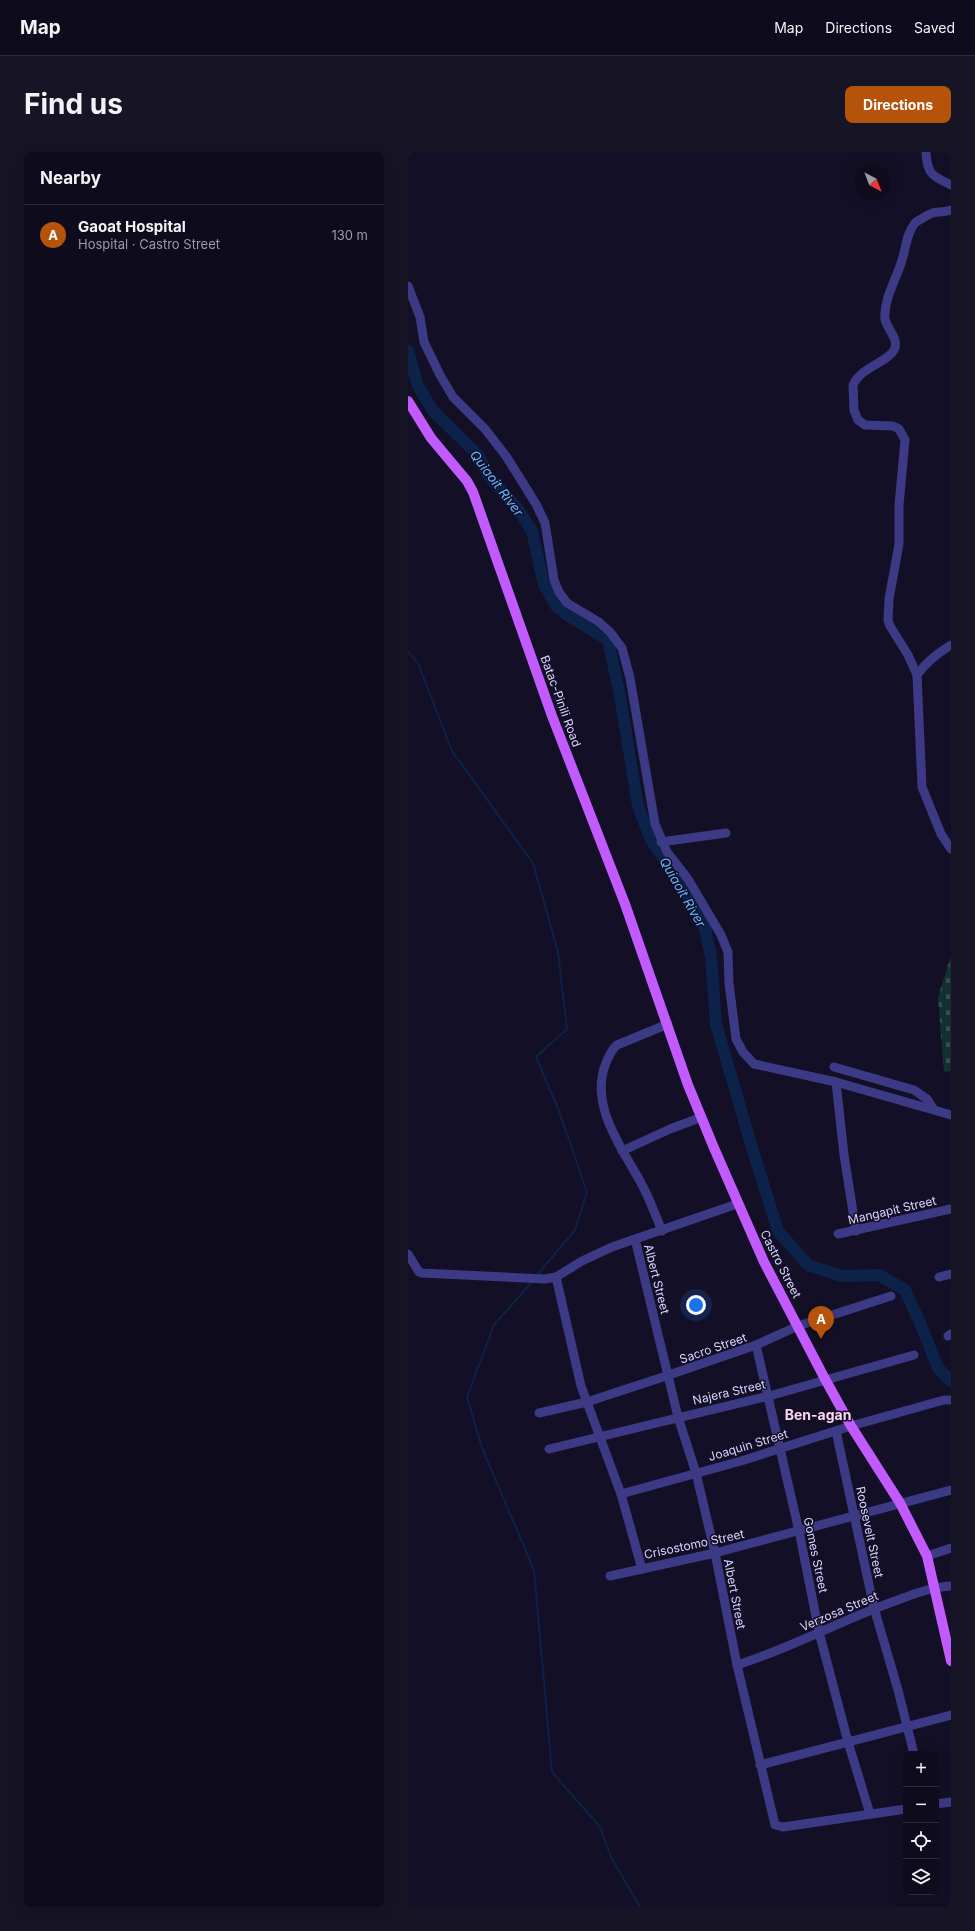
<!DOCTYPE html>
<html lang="en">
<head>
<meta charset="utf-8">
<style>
	body { margin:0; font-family:Inter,sans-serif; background:#171425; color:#f1f3f6 }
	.controls { position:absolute; right:12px; bottom:12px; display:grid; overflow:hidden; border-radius:8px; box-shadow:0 4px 16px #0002 }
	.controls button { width:36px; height:36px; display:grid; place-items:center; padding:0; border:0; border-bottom:1px solid #2e2b3b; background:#0e0b1c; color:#f1f3f6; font:20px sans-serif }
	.compass { position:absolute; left:447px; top:12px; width:36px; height:36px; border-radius:50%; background:#0e0b1c; box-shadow:0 4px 16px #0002; rotate:138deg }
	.you { position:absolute; left:288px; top:1153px; width:14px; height:14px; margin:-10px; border:3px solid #fff; border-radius:50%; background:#1a73e8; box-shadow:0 0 0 6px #1a73e833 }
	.badge { display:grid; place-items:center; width:26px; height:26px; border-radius:50%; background:#b45309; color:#fff; font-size:13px; font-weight:700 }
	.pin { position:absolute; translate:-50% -33px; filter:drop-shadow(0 1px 2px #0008) }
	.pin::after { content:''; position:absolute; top:21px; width:14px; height:12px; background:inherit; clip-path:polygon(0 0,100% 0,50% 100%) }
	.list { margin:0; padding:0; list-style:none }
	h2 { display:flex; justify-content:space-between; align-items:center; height:52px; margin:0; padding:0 16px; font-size:17px }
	h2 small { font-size:13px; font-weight:400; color:#9b9ba3 }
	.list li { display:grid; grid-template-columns:26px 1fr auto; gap:12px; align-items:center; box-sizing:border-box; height:60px; padding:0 16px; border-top:1px solid #2e2b3b }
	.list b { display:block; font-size:15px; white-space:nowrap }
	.list p { margin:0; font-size:13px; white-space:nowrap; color:#9b9ba3 }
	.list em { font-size:13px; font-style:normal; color:#9b9ba3 }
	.icon { flex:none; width:22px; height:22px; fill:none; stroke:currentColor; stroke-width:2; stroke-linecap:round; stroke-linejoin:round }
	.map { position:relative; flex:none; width:543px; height:1755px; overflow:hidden; border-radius:8px }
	header { display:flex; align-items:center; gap:24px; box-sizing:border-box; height:56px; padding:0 20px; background:#0e0b1c; border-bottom:1px solid #2e2b3b }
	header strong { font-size:19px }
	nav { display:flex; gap:22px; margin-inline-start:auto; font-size:14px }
	.intro { display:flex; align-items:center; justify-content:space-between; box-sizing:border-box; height:96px; padding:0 24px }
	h1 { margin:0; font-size:28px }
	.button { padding:10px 18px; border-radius:8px; background:#b45309; color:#fff; font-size:14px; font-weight:700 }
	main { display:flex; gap:24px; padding:0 24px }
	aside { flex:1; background:#0e0b1c; border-radius:8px; box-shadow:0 4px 16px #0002 }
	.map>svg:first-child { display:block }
	.cemetery { fill:url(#cemetery-stones) }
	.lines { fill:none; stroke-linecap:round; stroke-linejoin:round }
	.stream { stroke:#0c2248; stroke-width:2 }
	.river { stroke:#0c2248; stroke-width:12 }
	.minor { stroke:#3d3a85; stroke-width:9 }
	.major { stroke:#c25bff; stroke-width:10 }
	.labels { text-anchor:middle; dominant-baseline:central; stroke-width:3; stroke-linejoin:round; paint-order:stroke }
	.street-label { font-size:12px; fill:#d9d4ff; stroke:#130f26 }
	.water-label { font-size:13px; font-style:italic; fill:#62b6ff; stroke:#130f26 }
	.quarter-label { font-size:14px; font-weight:bold; fill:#ffd6f0; stroke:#130f26 }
</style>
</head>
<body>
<header>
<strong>Map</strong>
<nav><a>Map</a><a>Directions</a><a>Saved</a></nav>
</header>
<div class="intro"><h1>Find us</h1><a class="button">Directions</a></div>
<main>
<aside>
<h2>Nearby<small></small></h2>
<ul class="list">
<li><span class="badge">A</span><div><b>Gaoat Hospital</b><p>Hospital · Castro Street</p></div><em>130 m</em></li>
</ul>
</aside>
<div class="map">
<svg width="543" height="1755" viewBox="0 0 543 1755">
	<defs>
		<pattern id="cemetery-stones" width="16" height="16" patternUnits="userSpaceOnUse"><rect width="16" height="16" fill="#12302f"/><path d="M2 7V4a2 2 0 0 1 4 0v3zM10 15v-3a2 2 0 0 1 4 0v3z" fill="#344d4e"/></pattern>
	</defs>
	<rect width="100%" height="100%" fill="#130f26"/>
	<!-- cemetery -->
	<polygon class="cemetery" points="543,804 543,919 536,920 530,845"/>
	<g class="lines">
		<!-- stream -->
		<g class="stream">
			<polyline points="0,500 10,511 44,599 125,711 150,800 159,877 128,905 151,959 179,1040 167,1078 129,1123"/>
			<polyline points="124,1130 86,1173 59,1245 74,1296 126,1418 144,1620 192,1675 203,1705 232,1755"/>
		</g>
		<!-- river -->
		<polyline class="river" points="0,199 10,234 25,259 71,304 79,322 110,357 124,379 136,433 148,454 159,463 200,488 212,544 230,654 243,688 268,723 297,776 303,805 308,872 342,989 370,1079 400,1113 434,1124 471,1123 497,1138 512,1171 530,1216 543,1229"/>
		<!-- minor -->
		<g class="minor">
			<path d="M518,0C519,22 524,24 543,33"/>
			<polyline points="0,134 12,165 16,190 32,223 45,245 77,277 98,304 128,352 137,371 146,428 151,440 159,451 191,470 202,480 214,496 222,526 247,672 259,700 280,727 313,783 320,800 321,831 328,887 335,900 346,912 428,930 543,963"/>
			<path d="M543,493C529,502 518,510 509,523L514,635L533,682L543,697"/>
			<path d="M509,523L500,503L482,474L480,468L481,447L491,392V353L497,288L491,277L485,274L457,273L450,268L446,258L445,233C453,215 480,210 486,198C492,188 479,177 477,167C475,148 489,126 494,108C498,96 498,82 507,71C509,69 512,68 515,66C528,57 530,62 543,58"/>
			<polyline points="253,690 318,681"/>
			<polyline points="426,915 506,938 519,947 526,958"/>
			<polyline points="428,930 436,1003 448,1079"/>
			<polyline points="214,999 262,977 294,965"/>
			<path d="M254,1079C247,1062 241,1045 232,1029C213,995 181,952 198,911C201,904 203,898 209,893L260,872"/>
			<polyline points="430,1082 543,1057"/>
			<polyline points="227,1087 270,1265 288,1321 307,1401 329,1513 367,1673 375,1675 498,1657"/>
			<polyline points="0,1102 11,1120 14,1121 137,1127 148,1125 174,1109 204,1095 329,1052"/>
			<polyline points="148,1125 173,1234 213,1342 234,1417"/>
			<polyline points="531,1125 543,1122"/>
			<polyline points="540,1184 543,1182"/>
			<polyline points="348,1193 391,1379 411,1480 440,1590 462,1662"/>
			<polyline points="131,1261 179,1250 261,1223 348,1193 390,1174 483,1144"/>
			<polyline points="428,1279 466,1456 490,1538 506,1602"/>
			<polyline points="141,1297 361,1244 506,1203"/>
			<polyline points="213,1342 333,1309 443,1274 536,1248 543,1248"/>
			<polyline points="519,1404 543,1396"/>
			<polyline points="202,1424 307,1401 543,1338"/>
			<path d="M329,1513C384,1496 433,1468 487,1449C506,1442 523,1435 543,1434"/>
			<polyline points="352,1613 543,1563"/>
			<polyline points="528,1652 543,1650"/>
		</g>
		<!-- major -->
		<polyline class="major" points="0,249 23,286 59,329 65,340 144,564 217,752 280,933 306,996 356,1110 417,1227 443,1274 492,1351 519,1404 543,1509"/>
	</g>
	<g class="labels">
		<!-- street labels -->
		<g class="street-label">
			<text transform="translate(153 549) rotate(70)">Batac-Pinili Road</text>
			<text transform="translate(484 1058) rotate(-13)">Mangapit Street</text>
			<text transform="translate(373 1112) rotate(63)">Castro Street</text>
			<text transform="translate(249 1127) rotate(76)">Albert Street</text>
			<text transform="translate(305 1196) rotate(-19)">Sacro Street</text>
			<text transform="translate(321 1240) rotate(-13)">Najera Street</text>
			<text transform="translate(340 1293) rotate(-17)">Joaquin Street</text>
			<text transform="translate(462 1380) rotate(78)">Roosevelt Street</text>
			<text transform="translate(286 1392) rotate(-12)">Crisostomo Street</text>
			<text transform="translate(408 1403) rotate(78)">Gomes Street</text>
			<text transform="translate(327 1442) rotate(79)">Albert Street</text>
			<text transform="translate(431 1459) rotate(-23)">Verzosa Street</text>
		</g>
		<!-- water labels -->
		<g class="water-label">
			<text transform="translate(89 331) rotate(53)">Quiaoit River</text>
			<text transform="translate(275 740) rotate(60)">Quiaoit River</text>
		</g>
		<!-- quarter labels -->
		<g class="quarter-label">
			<text x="410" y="1262">Ben-agan</text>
		</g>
	</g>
</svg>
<div class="controls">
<button>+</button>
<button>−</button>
<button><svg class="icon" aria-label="locate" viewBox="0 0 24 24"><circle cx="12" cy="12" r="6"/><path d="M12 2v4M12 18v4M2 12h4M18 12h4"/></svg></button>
<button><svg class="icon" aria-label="layers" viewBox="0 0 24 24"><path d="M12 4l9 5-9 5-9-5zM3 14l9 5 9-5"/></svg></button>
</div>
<svg class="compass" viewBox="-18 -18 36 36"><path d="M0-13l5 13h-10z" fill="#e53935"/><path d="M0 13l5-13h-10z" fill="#9b9ba3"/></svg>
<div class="you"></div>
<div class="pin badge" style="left:413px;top:1187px">A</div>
</div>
</main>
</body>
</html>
